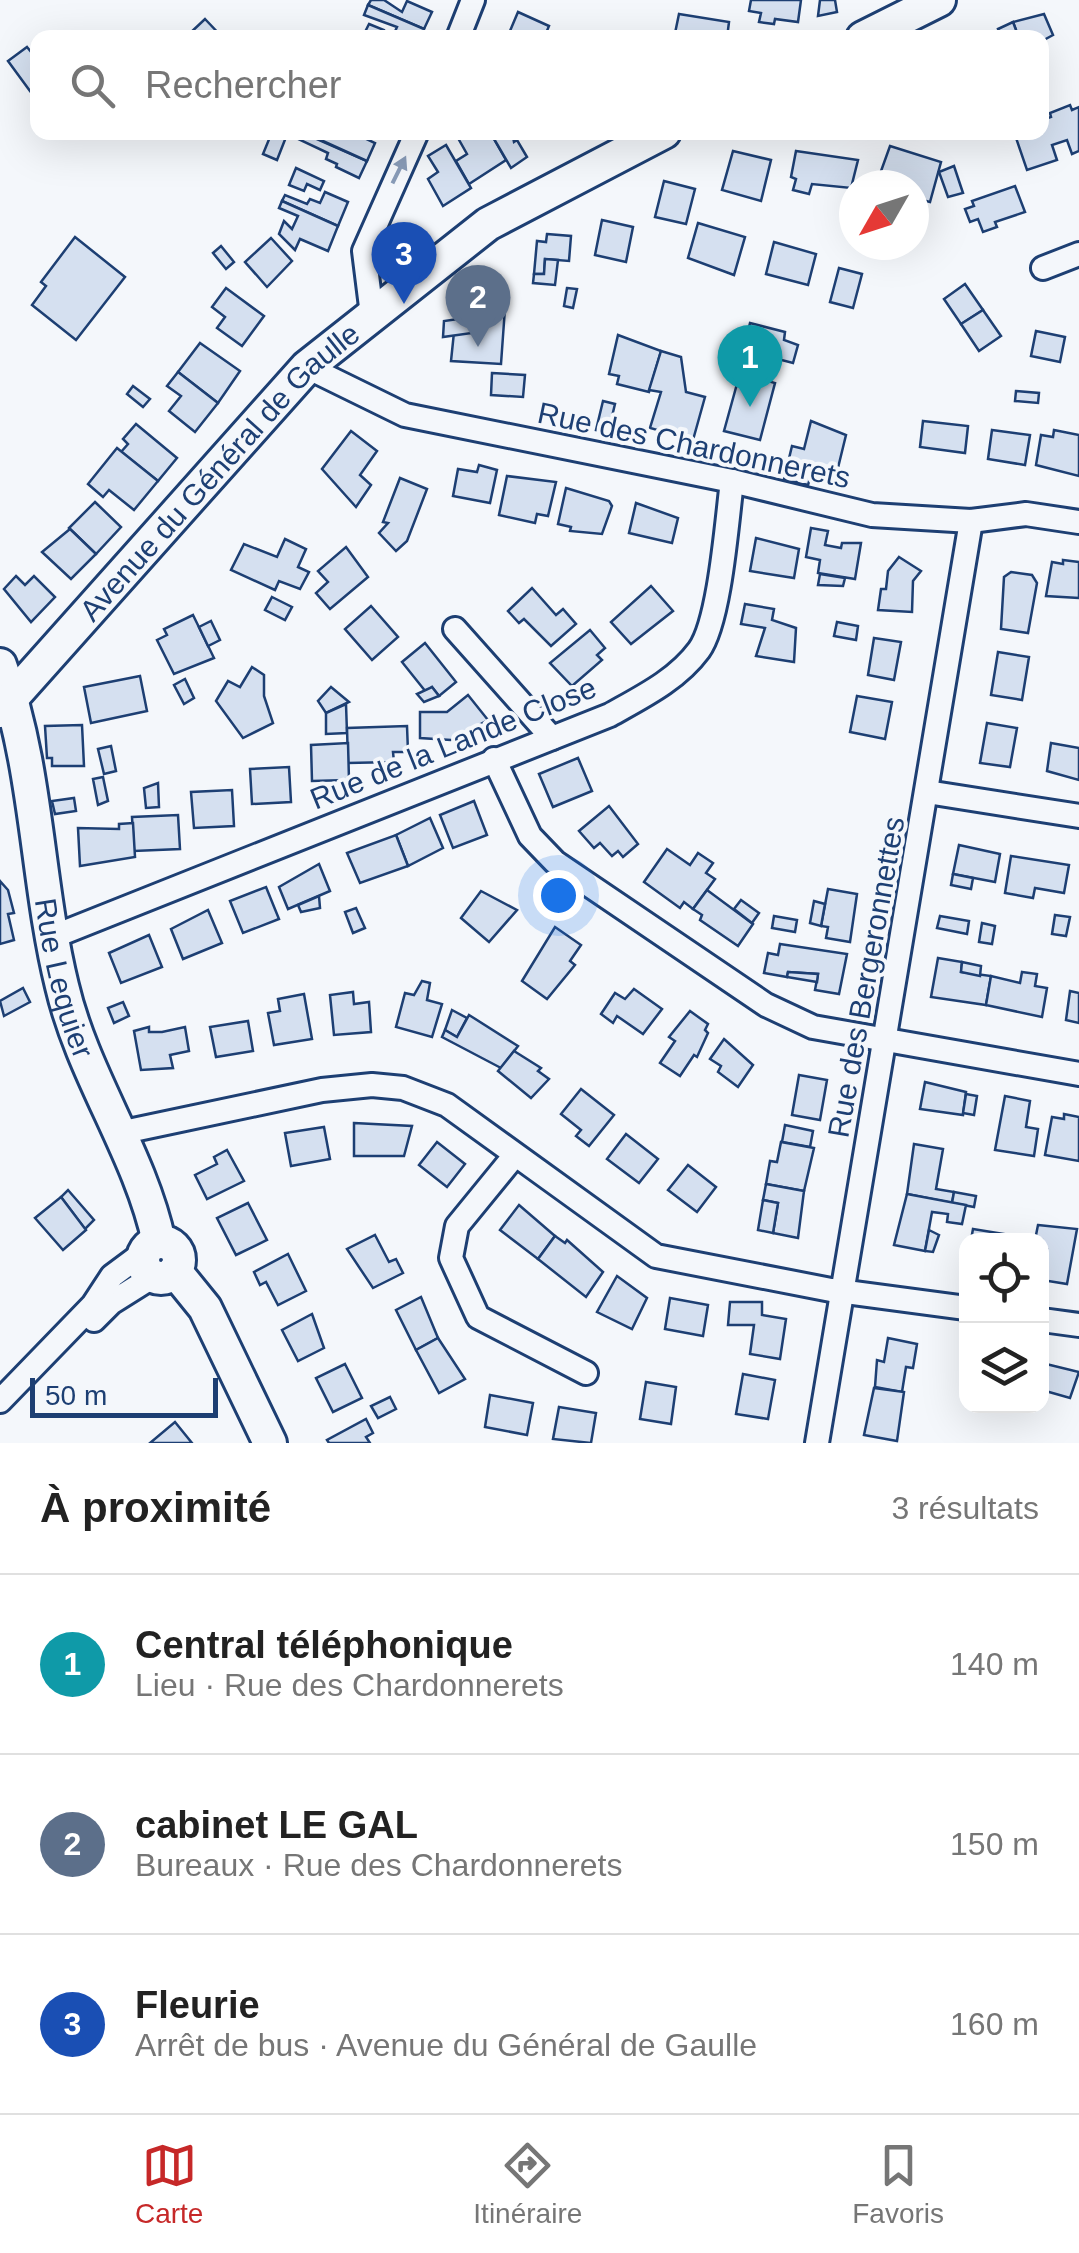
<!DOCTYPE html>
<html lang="fr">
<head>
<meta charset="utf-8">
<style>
	body { margin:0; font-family:Arial,sans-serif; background:#f6f6f6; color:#222 }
	.controls { position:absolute; right:30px; bottom:30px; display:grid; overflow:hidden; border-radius:20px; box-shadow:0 10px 40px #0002 }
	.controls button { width:90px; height:90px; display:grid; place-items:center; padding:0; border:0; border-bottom:2px solid #e0e0e0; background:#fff; color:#222; font:50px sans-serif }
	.compass { position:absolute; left:839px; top:170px; width:90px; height:90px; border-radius:50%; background:#fff; box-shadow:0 10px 40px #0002; rotate:231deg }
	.scale { position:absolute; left:30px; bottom:25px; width:188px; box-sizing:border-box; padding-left:10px; border:5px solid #1d3f73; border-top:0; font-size:28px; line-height:35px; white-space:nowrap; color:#1d3f73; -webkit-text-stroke:8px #f4f7fb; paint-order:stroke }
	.you { position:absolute; left:558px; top:895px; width:35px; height:35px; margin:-25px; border:8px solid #fff; border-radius:50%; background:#1a73e8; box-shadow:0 0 0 15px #1a73e833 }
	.badge { display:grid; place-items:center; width:65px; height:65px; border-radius:50%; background:#c62828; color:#fff; font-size:32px; font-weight:700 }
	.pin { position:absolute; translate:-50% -82px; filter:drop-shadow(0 2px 5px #0008) }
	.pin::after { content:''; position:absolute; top:52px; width:35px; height:30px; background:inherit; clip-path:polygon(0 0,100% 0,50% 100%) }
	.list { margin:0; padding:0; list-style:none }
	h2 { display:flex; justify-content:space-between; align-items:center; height:130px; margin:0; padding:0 40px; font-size:42px }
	h2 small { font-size:32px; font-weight:400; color:#767676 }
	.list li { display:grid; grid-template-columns:65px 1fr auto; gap:30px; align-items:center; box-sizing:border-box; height:180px; padding:0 40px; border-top:2px solid #e0e0e0 }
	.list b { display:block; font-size:38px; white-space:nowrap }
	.list p { margin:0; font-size:32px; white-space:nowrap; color:#767676 }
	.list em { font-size:32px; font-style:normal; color:#767676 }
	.icon { flex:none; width:55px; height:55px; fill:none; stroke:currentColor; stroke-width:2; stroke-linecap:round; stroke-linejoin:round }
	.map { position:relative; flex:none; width:1079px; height:1443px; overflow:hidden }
	.search { position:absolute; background:#fff; box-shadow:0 10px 40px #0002; left:30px; right:30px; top:30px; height:110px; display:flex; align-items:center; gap:25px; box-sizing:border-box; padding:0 35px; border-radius:20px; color:#767676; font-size:38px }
	.sheet { height:670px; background:#fff }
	nav { display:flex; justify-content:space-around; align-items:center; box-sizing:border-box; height:140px; border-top:2px solid #e0e0e0; background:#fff; font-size:28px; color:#767676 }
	nav a { display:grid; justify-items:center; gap:5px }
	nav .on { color:#c62828 }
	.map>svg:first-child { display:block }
	.building { fill:#d5e0f0; stroke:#1d3f73; stroke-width:2.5 }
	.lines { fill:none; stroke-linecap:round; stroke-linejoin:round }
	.street-casing { stroke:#1d3f73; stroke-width:28 }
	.secondary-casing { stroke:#1d3f73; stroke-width:38 }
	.street { stroke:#f4f7fb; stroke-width:22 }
	.secondary { stroke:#f4f7fb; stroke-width:32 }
	.oneway { fill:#889bb7 }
	.labels { text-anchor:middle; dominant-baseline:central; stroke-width:8; stroke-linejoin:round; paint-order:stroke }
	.street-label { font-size:30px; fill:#1d3f73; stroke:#f4f7fb }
</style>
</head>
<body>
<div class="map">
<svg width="1079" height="1443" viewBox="0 0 1079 1443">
	<rect width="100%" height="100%" fill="#f4f7fb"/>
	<!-- building -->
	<g class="building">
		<polygon points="371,0 384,0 402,12 407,1 432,12 424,29 368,5"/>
		<polygon points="751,0 801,0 798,22 775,19 774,24 759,22 761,13 749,11"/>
		<polygon points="820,0 835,0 837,12 818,16"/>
		<polygon points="368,5 424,29 421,38 393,36 397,27 364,15"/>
		<polygon points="518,12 549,26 544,38 507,38"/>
		<polygon points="679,14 729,22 727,38 674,38"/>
		<polygon points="1044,14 1053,35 1042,41 1019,38 1013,22"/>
		<polygon points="205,19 223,38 185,38 187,36"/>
		<polygon points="1013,22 1019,38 993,38 1000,34 998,29"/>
		<polygon points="369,24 384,30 384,38 362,38"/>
		<polygon points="27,47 32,53 38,49 38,86 30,91 8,61"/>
		<polygon points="1070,105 1072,110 1079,107 1079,151 1072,154 1067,140 1052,145 1057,160 1027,170 1014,132 1042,132 1042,120 1051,117 1050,113"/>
		<polygon points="272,132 288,132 277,160 263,154"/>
		<polygon points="301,132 367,161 359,178 336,167 337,164 326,159 328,153 298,139"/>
		<polygon points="316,132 343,138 352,132 375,143 367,161 314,137"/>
		<polygon points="465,132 490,132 506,160 469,184 456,161 467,154 458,138"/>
		<polygon points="490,132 512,132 514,142 517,140 527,157 511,168"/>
		<polygon points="446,145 471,188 443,206 428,179 438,172 428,156"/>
		<polygon points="890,146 941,162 930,202 914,198 914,185 876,185"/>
		<polygon points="733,151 771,160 761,201 722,190"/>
		<polygon points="796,151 858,160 851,188 812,184 809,194 793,190 796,179 791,177"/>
		<polygon points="954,166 963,193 948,197 939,172"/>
		<polygon points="296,168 324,181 320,190 307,184 304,191 289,185"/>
		<polygon points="664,181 695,189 686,224 655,217"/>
		<polygon points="1015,186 1025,212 995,222 997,227 983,232 978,219 970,222 965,209 974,206 972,201"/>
		<polygon points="325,192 348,202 338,226 282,201 285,195 307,204 310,199 320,203"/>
		<polygon points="282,201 338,226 328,251 300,239 295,250 279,234 284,221 292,229 298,216 279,208"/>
		<polygon points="602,220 633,227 626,262 595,255"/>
		<polygon points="698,223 745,237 734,275 688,258"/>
		<polygon points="547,234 571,236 569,261 545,259 544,274 534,274 537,241 546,242"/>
		<polygon points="75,237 125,277 76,340 32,305 46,286 41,282"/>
		<polygon points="271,238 292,261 267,287 245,262"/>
		<polygon points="774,242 816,254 808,285 766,274"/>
		<polygon points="221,246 234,262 226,269 213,253"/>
		<polygon points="545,259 558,260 555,285 533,283 534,274 544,274"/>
		<polygon points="839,268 862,274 853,308 830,302"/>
		<polygon points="965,284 983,310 961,324 944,299"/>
		<polygon points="226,288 264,316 242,346 217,328 225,317 212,307"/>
		<polygon points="567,288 577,289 573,308 564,306"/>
		<polygon points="488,307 505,308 501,364 451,361 454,332 472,333 471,311 488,312"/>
		<polygon points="983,310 1001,336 979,351 961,324"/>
		<polygon points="472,317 472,333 443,337 444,321"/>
		<polygon points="750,323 785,332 784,340 798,345 793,363 774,358 770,370 748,364 753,342 746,340"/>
		<polygon points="1036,331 1065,337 1060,362 1031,356"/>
		<polygon points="618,335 661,351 649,392 617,384 619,376 609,374"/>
		<polygon points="200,343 240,371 218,403 178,372"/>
		<polygon points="661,351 681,357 686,392 705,397 693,440 650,428 661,392 649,390"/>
		<polygon points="178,372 218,403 195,432 169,411 181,396 167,386"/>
		<polygon points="492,373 525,375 523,397 491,395"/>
		<polygon points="740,373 775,383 760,440 724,431"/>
		<polygon points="133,386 150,399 143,407 127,394"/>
		<polygon points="1016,391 1039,393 1038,403 1015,401"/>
		<polygon points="603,401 615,404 608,433 596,430"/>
		<polygon points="811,421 846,435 836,476 814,465 808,485 784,479 792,446 804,449"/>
		<polygon points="923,421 968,426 965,453 920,447"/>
		<polygon points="136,424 177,458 158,481 121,452 128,444 123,439"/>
		<polygon points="992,430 1030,435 1025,465 988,459"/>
		<polygon points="1054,430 1079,435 1079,476 1036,465 1041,435 1053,437"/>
		<polygon points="351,431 377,451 360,475 371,485 356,507 322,469"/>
		<polygon points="117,448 158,481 134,510 109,490 103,497 88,484"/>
		<polygon points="479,465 497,470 490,503 453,496 458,469 477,472"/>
		<polygon points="507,476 556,482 548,516 537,514 535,523 499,515"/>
		<polygon points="400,478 427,489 407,541 396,551 379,533 388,523 383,522"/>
		<polygon points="566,488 609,501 612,506 602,534 570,531 571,527 558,524"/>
		<polygon points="95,502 121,527 96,554 69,528"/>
		<polygon points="636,503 678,518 672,543 629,533"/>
		<polygon points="811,528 828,531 825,545 841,548 842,543 861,543 855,579 818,573 820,560 806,557"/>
		<polygon points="70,529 96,554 71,579 42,552"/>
		<polygon points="756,538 799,549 794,578 750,571"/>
		<polygon points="285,539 306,549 298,567 309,572 300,589 279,581 275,590 231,570 244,544 277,557"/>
		<polygon points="346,547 368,577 330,609 316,593 328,582 318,571"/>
		<polygon points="899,557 921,571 913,581 912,612 878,610 881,589 886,589 888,571"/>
		<polygon points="1063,560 1079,562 1079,598 1046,596 1052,562 1063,564"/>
		<polygon points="1011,572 1032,575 1037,583 1028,633 1001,629 1004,577"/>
		<polygon points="820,574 845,578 843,586 818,585"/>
		<polygon points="16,576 25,585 34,576 55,597 31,622 4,589"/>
		<polygon points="651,586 673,611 631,644 611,622"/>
		<polygon points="532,588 556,615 563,609 576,624 551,646 524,619 519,623 508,611"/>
		<polygon points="272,597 292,607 285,620 265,610"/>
		<polygon points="745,604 774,609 772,620 796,628 794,662 756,656 765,628 741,624"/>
		<polygon points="371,606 398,637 372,660 345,629"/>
		<polygon points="193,615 214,658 174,674 157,640 167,635 164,629"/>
		<polygon points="211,621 220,640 208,646 199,627"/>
		<polygon points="837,622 858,626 856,640 834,636"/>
		<polygon points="590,630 605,648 597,655 602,660 572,686 550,663"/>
		<polygon points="874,638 901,642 894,680 868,675"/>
		<polygon points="425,643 456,682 439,696 432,687 426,692 402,662"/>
		<polygon points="998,652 1029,657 1022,700 991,695"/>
		<polygon points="252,667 264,675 264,696 273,723 243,738 216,701 228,681 240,687"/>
		<polygon points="140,676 147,711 91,723 84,687"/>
		<polygon points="185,679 194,698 184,704 174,685"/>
		<polygon points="331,687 349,702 326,713 318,701"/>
		<polygon points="432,687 439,696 424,702 417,694"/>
		<polygon points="468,695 488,720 451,740 420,738 420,712 447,712"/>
		<polygon points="857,696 892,702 885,739 850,732"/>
		<polygon points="346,704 347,733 326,734 326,713"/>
		<polygon points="987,723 1017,728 1010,767 980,763"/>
		<polygon points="82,725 84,766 52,766 52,758 47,758 45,726"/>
		<polygon points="407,726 408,752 393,752 394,762 348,763 347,728"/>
		<polygon points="348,743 349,780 312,781 311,745"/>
		<polygon points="1051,743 1079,748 1079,780 1047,771"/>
		<polygon points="111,746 116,771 104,774 98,749"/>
		<polygon points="578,758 592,791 553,807 539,774"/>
		<polygon points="289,767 291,802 252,804 250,769"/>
		<polygon points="103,777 108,801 98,805 93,779"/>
		<polygon points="158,783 159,807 146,808 144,788"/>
		<polygon points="232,790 234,826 194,828 191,792"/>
		<polygon points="74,798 76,811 55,814 52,801"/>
		<polygon points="474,801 487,835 453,848 440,815"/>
		<polygon points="609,806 638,844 623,857 618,851 612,856 600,843 594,848 579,831"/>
		<polygon points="178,815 180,849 134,851 132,817"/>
		<polygon points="430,818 443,848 408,866 396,835"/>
		<polygon points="133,823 135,857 80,866 78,828 119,829 119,824"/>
		<polygon points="396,835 408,866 360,883 347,853"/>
		<polygon points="959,845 1000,854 995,882 953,874"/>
		<polygon points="667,849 690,865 698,853 713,863 706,873 715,879 693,909 684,902 680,908 644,882"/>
		<polygon points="1011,856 1069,865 1064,893 1035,888 1033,898 1005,893"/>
		<polygon points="319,864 330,891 288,909 279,887"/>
		<polygon points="953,874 973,878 971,889 951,885"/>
		<polygon points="0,881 8,890 14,913 8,914 14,940 0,944"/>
		<polygon points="266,887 279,919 243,933 230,901"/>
		<polygon points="828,889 857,894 850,942 826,938 828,927 821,926"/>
		<polygon points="707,890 753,924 738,946 700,920 702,915 693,909"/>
		<polygon points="481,891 517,910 489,942 461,918"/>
		<polygon points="319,896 320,908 301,912 298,905"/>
		<polygon points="741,900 759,913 752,923 734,909"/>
		<polygon points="814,901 825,904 821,926 810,923"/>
		<polygon points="356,908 365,928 353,933 345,912"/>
		<polygon points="208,910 222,943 183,959 171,929"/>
		<polygon points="1055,915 1070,917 1066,936 1052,934"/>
		<polygon points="774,916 797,920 795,932 772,928"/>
		<polygon points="940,916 969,921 967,934 937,928"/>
		<polygon points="982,923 995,926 992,944 979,942"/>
		<polygon points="555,927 581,945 570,961 575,965 547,999 522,981"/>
		<polygon points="149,935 162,967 121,983 109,953"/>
		<polygon points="780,944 847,954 839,994 815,990 818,974 788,972 787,977 764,973 768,953 778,955"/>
		<polygon points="938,958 962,962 961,972 991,976 986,1005 931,997"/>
		<polygon points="962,962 981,966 980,976 961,972"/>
		<polygon points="788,972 818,974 817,982 787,977"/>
		<polygon points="1022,972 1037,974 1035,986 1047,988 1042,1017 986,1005 991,976 1020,983"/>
		<polygon points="422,981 430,983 427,1000 442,1004 432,1037 396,1027 405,993 414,995"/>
		<polygon points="23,988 30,1002 4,1016 0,1001"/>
		<polygon points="634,989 662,1009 643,1034 617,1016 613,1023 601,1014 615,993 625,999"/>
		<polygon points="1070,991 1079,993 1079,1023 1066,1020"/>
		<polygon points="353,992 354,1004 369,1002 371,1032 334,1035 330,995"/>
		<polygon points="304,994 312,1039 274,1045 268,1013 280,1011 278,999"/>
		<polygon points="123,1002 129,1016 114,1023 108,1008"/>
		<polygon points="452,1010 467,1018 457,1037 445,1030"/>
		<polygon points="690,1011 708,1024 705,1030 708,1033 697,1057 694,1055 680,1076 660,1063 675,1041 669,1037"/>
		<polygon points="469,1015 518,1046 501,1068 442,1037 445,1030 457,1037"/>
		<polygon points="248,1021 253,1051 216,1057 210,1027"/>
		<polygon points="149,1027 149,1032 162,1032 185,1027 189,1051 170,1055 173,1068 141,1070 134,1031"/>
		<polygon points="724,1039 753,1065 738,1087 718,1072 721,1066 710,1059"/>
		<polygon points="514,1051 541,1068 538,1071 549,1079 531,1098 498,1071"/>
		<polygon points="799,1075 827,1080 820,1120 792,1115"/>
		<polygon points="925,1082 966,1092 963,1115 920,1109"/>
		<polygon points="581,1089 614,1115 589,1146 576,1136 581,1130 561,1114"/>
		<polygon points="966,1094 977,1096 974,1115 963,1113"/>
		<polygon points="1005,1096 1030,1101 1026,1127 1038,1129 1034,1156 995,1150"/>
		<polygon points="1064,1114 1079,1117 1079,1161 1045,1155 1052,1117 1064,1119"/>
		<polygon points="354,1123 412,1126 404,1156 354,1156"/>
		<polygon points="785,1125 813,1131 810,1147 782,1142"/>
		<polygon points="324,1127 330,1159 291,1166 285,1133"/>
		<polygon points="626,1134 658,1159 639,1183 607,1159"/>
		<polygon points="437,1142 465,1164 447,1187 419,1165"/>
		<polygon points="781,1142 814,1148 804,1191 766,1184 770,1161 777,1162"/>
		<polygon points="914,1144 943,1149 936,1189 954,1192 952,1203 907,1194"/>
		<polygon points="227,1150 244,1181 207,1199 195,1175 217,1164 214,1157"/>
		<polygon points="688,1165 716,1187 697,1212 668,1190"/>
		<polygon points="766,1184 804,1191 798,1238 773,1233 778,1203 763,1200"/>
		<polygon points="68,1190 94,1220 85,1229 61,1197"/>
		<polygon points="954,1192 976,1196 974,1207 952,1203"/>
		<polygon points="907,1194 966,1205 962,1224 947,1222 948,1214 932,1212 925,1251 894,1245"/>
		<polygon points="61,1197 86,1230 63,1250 35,1218"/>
		<polygon points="763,1200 778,1203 773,1233 758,1230"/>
		<polygon points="248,1203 267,1240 236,1255 217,1218"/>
		<polygon points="519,1205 555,1236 538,1259 500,1230"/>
		<polygon points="1038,1225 1077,1229 1067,1284 1042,1280 1047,1249 1042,1248 1042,1240 1035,1240"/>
		<polygon points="973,1229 1010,1235 1009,1240 971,1240"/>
		<polygon points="929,1230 939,1235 933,1252 925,1251"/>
		<polygon points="375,1235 389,1262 396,1259 403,1273 373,1288 347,1249"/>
		<polygon points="555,1236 565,1243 567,1240 603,1272 586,1297 538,1259"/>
		<polygon points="288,1254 306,1291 278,1305 266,1282 260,1285 254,1272"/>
		<polygon points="617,1276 647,1298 632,1329 597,1312"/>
		<polygon points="421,1297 438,1338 416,1350 396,1310"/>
		<polygon points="670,1298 708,1305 703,1336 665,1329"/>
		<polygon points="730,1302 762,1302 762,1315 786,1319 780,1359 750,1354 754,1325 728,1325"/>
		<polygon points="312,1314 324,1348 298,1361 282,1330"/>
		<polygon points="438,1338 465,1379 439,1393 416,1350"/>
		<polygon points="888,1338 917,1344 913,1368 906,1367 902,1392 875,1387 877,1360 884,1362"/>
		<polygon points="1042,1363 1079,1372 1070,1398 1042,1390"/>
		<polygon points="345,1364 362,1398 333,1412 316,1378"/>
		<polygon points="743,1374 775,1380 768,1419 736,1414"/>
		<polygon points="646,1382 676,1387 671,1424 640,1419"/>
		<polygon points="874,1388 904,1392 897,1441 864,1435"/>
		<polygon points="490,1395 533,1403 527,1435 485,1427"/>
		<polygon points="390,1397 396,1409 378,1418 371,1406"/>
		<polygon points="559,1407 596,1413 591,1443 553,1439"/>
		<polygon points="366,1419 373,1433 366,1437 370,1443 329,1443 327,1440"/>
		<polygon points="175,1422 192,1443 150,1443"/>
	</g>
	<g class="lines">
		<!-- street casing -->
		<g class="street-casing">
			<g id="street">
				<polyline points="458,38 473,0"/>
				<polyline points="1043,268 1079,254"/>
				<polyline points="372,315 364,251 417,132"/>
				<polyline points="307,367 405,415 732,481 872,515 971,521 1026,514 1079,522"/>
				<polyline points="455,629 552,738"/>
				<polyline points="494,759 530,836 555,862 766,1005 813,1027 1079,1074"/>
				<polyline points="927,792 1079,816"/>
				<path d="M55,936L610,715C642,697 677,680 699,650C720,621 727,520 732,481"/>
				<polyline points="119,1133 322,1090 372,1085 403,1088 447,1105 656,1256 831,1290 966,1308"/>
				<polyline points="515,1155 457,1226 451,1258 478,1317 586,1373"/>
				<polyline points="94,1320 111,1303 154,1276"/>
				<polyline points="1042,1320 1079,1325"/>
				<polyline points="0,1401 93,1305 112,1276 147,1250"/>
				<polyline points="817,1443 971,521"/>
			</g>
		</g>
		<!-- secondary casing -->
		<g class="secondary-casing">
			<g id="secondary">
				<polyline points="863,38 939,0"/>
				<path id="s1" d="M0,665C38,768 36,880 62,986C83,1076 140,1153 159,1242"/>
				<path id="s2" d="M0,711L307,367L488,224L664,132"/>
				<circle cx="161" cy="1260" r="18"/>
				<polyline points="175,1271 205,1308 270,1443"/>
			</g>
		</g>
		<!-- street -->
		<use href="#street" class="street"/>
		<!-- secondary -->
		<use href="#secondary" class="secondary"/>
	</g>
	<!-- one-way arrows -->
	<defs><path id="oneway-solid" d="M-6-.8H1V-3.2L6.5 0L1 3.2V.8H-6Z" transform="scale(2.5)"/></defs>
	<use class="oneway" href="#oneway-solid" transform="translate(399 170) rotate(-64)"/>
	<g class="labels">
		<!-- street labels -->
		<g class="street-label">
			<text transform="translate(694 445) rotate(12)">Rue des Chardonnerets</text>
			<text stroke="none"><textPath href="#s2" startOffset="325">Avenue du Général de Gaulle</textPath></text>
			<text transform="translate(453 743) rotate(-22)">Rue de la Lande Close</text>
			<text stroke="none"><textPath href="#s1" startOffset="320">Rue Lequier</textPath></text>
			<text transform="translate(866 977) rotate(-80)">Rue des Bergeronnettes</text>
		</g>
	</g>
</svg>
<div class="controls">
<button><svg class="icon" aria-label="locate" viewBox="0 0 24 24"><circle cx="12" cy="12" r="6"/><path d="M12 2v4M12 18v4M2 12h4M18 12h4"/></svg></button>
<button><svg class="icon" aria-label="layers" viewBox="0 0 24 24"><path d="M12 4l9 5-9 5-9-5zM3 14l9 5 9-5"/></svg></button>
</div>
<svg class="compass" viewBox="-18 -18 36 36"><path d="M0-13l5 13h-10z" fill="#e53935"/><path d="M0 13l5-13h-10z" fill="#767676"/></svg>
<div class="scale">50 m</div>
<div class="you"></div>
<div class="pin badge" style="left:750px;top:407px;background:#0f9aa8">1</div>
<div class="pin badge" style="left:478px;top:347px;background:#5c6f8a">2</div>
<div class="pin badge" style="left:404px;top:304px;background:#1a4fb4">3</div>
<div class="search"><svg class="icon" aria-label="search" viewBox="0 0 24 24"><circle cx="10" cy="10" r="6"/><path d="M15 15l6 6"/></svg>Rechercher</div>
</div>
<section class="sheet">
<h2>À proximité<small>3 résultats</small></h2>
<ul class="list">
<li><span class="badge" style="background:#0f9aa8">1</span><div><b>Central téléphonique</b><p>Lieu · Rue des Chardonnerets</p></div><em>140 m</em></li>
<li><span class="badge" style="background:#5c6f8a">2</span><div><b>cabinet LE GAL</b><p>Bureaux · Rue des Chardonnerets</p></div><em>150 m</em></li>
<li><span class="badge" style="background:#1a4fb4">3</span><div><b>Fleurie</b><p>Arrêt de bus · Avenue du Général de Gaulle</p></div><em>160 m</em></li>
</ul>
</section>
<nav>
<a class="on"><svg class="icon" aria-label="map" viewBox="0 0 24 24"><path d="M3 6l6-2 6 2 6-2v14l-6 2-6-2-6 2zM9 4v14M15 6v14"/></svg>Carte</a>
<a><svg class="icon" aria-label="directions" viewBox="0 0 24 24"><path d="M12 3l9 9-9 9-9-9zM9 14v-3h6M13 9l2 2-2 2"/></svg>Itinéraire</a>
<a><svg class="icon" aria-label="saved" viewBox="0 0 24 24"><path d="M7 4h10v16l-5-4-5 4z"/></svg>Favoris</a>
</nav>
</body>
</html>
